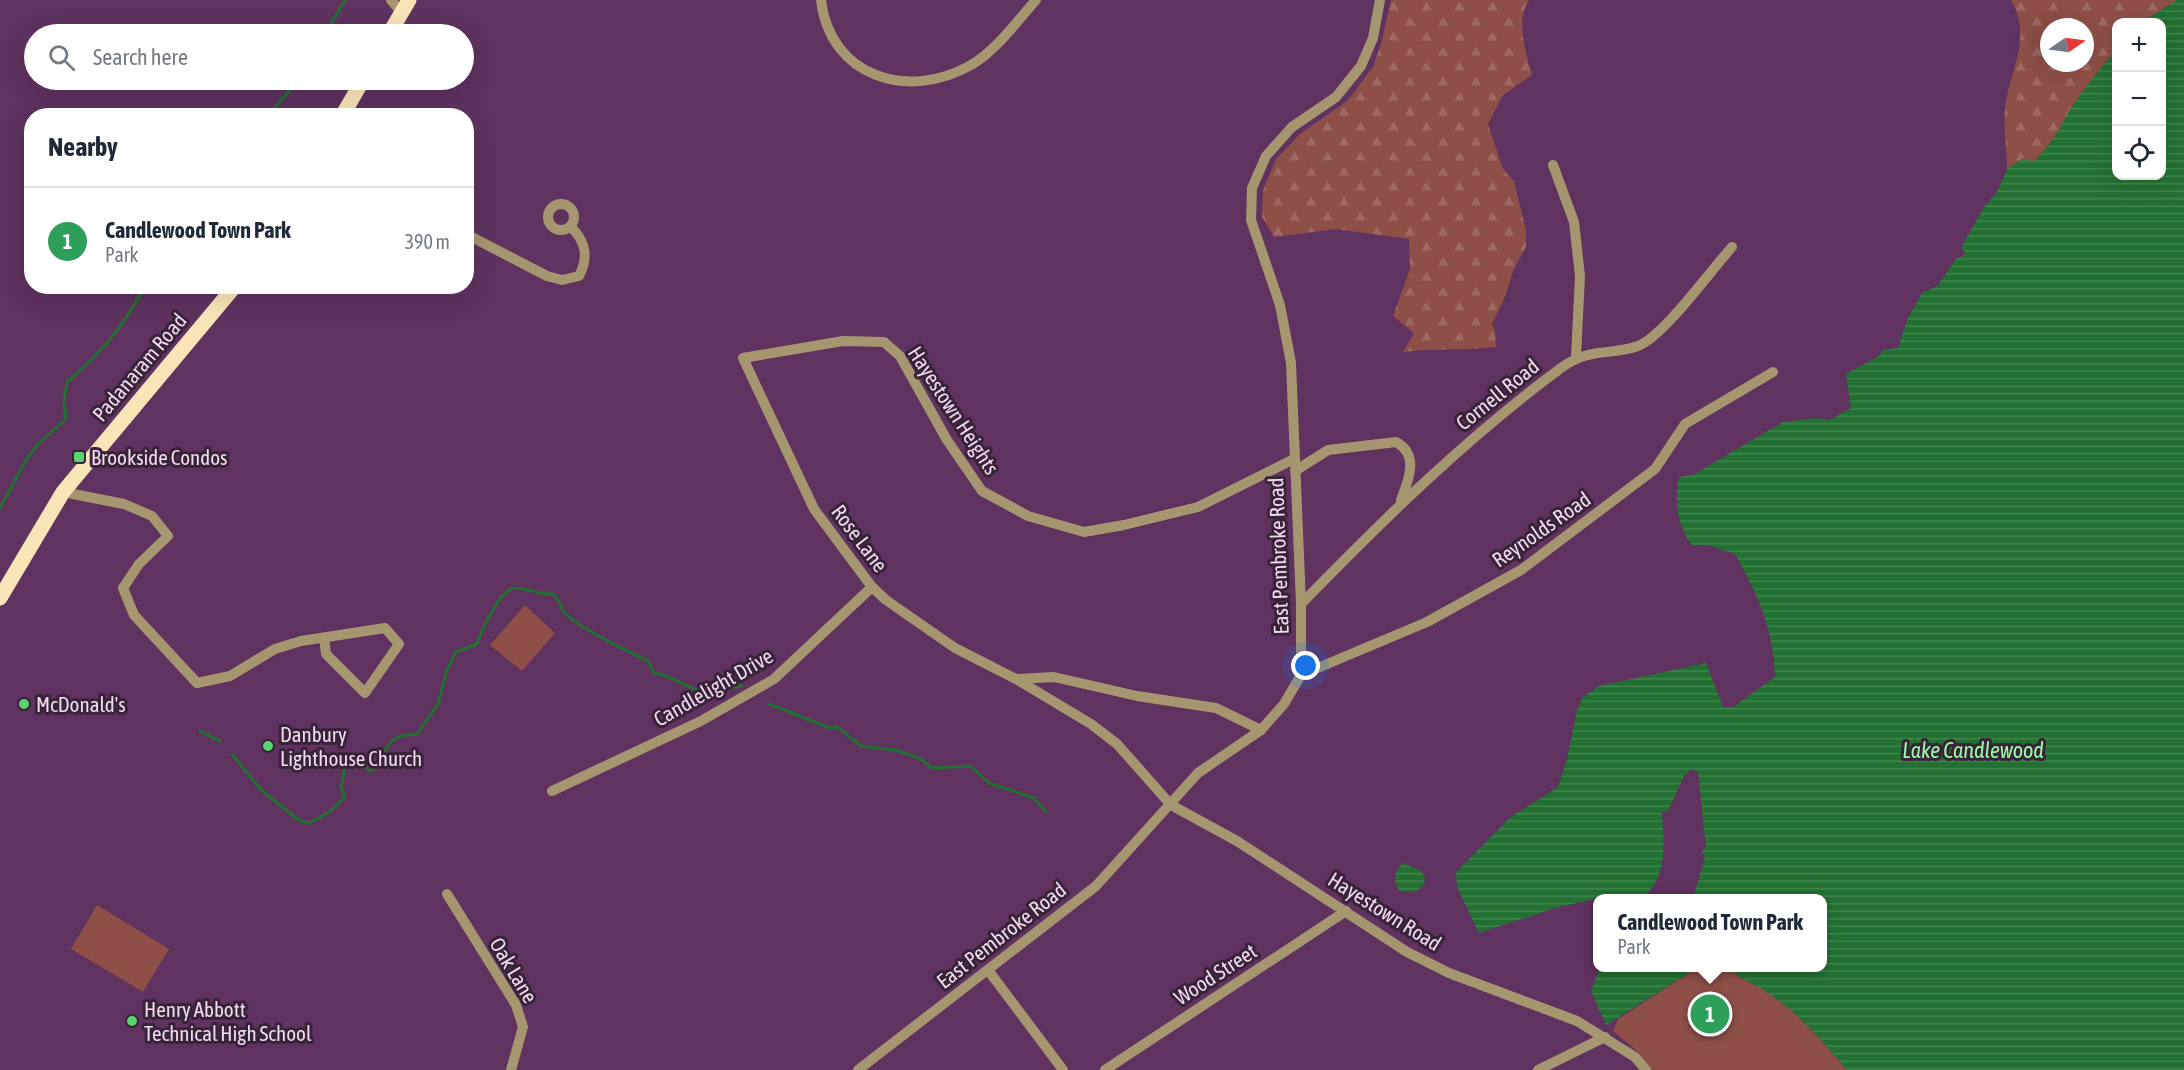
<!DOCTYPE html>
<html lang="en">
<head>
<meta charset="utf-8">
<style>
	body { margin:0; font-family:"Asap Condensed",sans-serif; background:#f6f6f7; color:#1f2937 }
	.controls { position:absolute; right:18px; top:18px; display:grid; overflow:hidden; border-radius:12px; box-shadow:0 6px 24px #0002 }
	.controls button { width:54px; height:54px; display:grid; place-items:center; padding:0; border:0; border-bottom:2px solid #e0e1e3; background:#fff; color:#1f2937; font:30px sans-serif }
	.compass { position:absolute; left:2040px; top:18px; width:54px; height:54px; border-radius:50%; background:#fff; box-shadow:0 6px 24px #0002; rotate:77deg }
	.you { position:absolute; left:1306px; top:666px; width:21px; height:21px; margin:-15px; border:4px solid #fff; border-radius:50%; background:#1a73e8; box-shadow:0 0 0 9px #1a73e833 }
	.badge { display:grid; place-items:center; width:39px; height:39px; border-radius:50%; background:#ea580c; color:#fff; font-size:20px; font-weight:700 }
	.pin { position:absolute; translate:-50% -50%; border:3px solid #fff; box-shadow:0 2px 6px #0006 }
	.popup { position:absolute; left:1593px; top:894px; width:234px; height:78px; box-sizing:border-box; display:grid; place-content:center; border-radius:12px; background:#fff; filter:drop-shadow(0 2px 4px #0005); font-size:20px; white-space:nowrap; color:#747a83 }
	.popup b { font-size:22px; color:#1f2937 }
	.popup::after { content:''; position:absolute; left:50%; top:100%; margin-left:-12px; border:12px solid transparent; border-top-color:#fff }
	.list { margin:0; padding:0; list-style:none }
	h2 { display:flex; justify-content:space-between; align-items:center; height:78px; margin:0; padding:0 24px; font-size:26px }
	h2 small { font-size:20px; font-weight:400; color:#747a83 }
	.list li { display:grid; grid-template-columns:39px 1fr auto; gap:18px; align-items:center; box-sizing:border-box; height:108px; padding:0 24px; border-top:2px solid #e0e1e3 }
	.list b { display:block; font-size:22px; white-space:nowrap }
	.list p { margin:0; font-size:20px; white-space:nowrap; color:#747a83 }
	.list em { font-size:20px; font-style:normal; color:#747a83 }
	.icon { flex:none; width:33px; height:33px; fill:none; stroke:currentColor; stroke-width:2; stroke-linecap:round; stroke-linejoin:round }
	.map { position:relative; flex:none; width:2184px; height:1070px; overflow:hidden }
	.search { position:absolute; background:#fff; box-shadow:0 6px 24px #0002; left:24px; top:24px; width:450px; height:66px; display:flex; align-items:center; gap:15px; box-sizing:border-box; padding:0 21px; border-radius:33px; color:#747a83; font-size:22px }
	.panel { position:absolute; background:#fff; box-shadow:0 6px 24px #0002; left:24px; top:108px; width:450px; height:186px; border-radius:24px }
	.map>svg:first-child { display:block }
	.forest { fill:url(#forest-firs); fill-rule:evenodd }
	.park { fill:#8e4f48 }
	.water { fill:url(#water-rules) }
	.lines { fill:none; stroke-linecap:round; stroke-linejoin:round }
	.stream { stroke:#227132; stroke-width:3 }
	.minor { stroke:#a69670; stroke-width:10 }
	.major { stroke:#f9e5b8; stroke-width:15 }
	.poi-dot { fill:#59d56f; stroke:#382438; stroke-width:2 }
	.labels { text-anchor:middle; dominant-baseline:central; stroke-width:6; stroke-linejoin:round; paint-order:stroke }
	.street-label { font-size:21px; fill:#f4d9f3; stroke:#382438 }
	.poi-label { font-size:21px; fill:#f4d9f3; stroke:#382438; text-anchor:start }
	.water-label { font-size:22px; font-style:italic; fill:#98fca5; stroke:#382438 }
</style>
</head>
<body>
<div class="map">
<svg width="2184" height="1070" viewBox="0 0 2184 1070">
	<defs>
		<pattern id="forest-firs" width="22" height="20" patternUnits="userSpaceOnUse" patternTransform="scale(1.5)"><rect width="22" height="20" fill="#8e4f48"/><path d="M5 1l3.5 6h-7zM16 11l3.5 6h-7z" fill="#9e6863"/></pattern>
		<pattern id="water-rules" width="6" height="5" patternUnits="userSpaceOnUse" patternTransform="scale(1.5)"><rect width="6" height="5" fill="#227132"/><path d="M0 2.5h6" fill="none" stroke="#438550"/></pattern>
	</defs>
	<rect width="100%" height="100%" fill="#5f325f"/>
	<!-- forest -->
	<g class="forest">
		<path d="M1391,0H1529C1515,20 1526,53 1532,75L1503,95L1488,124L1503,169L1514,181L1526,230V247L1514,269L1504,299L1492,324L1495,331L1496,347C1465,351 1434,348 1403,352L1414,333L1393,316L1410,269L1409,239L1336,229L1274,237L1262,217L1263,190L1276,159L1300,134L1347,101L1373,67L1382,40Z"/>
		<path d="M2011,0H2177L2142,22H2116V49L2072,106L2053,142L2034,161L2007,169C2007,150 2003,128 2005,108C2010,69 2033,38 2011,0ZM2049,27H2085V63H2049Z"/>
	</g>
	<!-- park -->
	<g class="park">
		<polygon points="525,605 555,633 522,671 490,645"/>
		<polygon points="97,905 169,949 143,992 71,949"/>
		<path d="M1697,968H1728C1741,980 1757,984 1771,995C1800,1015 1824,1043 1847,1070H1651L1636,1050L1613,1031L1618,1019Z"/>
	</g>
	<!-- water -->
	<g class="water">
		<path d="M2177,0H2184V1070H1847C1824,1043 1800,1015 1771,995C1757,984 1741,980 1728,968H1822V898H1693L1705,857L1702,850L1706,848L1698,772L1691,769L1684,776L1668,811L1662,812C1664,841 1668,873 1646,895L1598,898L1555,908L1479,933L1457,887L1456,872L1511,817L1558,787L1567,759L1577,710L1583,697L1599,686L1706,663L1723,707H1733L1775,677C1773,627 1759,597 1735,554L1708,545H1692C1677,525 1674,501 1679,477L1693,475L1783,422L1816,418L1830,420L1851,408L1846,374L1879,356L1883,350L1898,348L1907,320L1922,293L1937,286L1957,258H1961L1965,252L1961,248L1984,207L1997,192L2007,169L2022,159L2034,161C2052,145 2060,126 2072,106C2085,87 2101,68 2116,49V176H2162V22H2142Z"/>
		<path d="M1403,863L1421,871L1425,877L1424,885L1416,892L1400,891C1392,881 1394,872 1403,863Z"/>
		<polygon points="1600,968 1697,968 1606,1025 1591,991"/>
	</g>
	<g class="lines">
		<!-- stream -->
		<g class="stream">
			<polyline points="325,34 345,0"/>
			<polyline points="267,116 299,80"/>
			<path d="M0,508L26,460L38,444L66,419L64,401L67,382C102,352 123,327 145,286"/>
			<polyline points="769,704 830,728 837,727 861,746 895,750 919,758 932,768 970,766 989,783 1034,798 1046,812"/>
			<polyline points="200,731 220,741"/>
			<path d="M232,754L261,790L300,821L309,823C323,816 337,809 345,795L341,787C344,778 342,771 347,762L350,765L354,754L370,771L375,769C389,747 385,735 417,734L438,704L447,670L456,652L477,644C481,631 501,588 515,588C528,588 539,595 553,594C560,600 560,607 565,613C580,629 627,651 648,661L654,673C673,675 683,687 699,690C713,693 728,688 742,686"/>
		</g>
		<!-- minor -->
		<g class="minor">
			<polyline points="391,0 402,13"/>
			<path d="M821,0C830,77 908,101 971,65C995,52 1018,20 1036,0"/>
			<polyline points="1553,165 1574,222 1580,276 1576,357"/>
			<circle cx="561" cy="217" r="13"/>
			<path d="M466,234L547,276L562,280L579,276C589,257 586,242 571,227"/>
			<polyline points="1294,459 1198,507 1124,525 1084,532 1028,516 982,491 947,440 900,356 884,342 843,341 743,358 814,509 872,587 886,600 955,648 1016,679 1091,724 1117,744 1171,805 1237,841 1407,952 1449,973 1577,1021 1635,1057 1646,1070"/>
			<path d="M1295,471L1328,450L1396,442C1420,455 1408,481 1401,500"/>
			<polyline points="63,492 124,504 152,516 168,536 139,564 123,588 134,615 197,683 230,676 275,649 301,641 385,628 399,644 365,693 326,654 324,638"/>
			<path d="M1301,604C1383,520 1466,438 1561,368C1589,347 1609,356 1638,346C1663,337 1711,270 1732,247"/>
			<polyline points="1301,675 1427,622 1521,570 1655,469 1685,424 1773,372"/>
			<polyline points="1016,679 1054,677 1137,696 1216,708 1261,730"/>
			<polyline points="552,791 701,721 774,679 872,587"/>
			<polyline points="447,894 516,1005 523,1027 511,1070"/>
			<polyline points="988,970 1063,1070"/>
			<polyline points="858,1070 1096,886 1198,773 1261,730 1284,704 1301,675 1301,604 1291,363 1280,305 1251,220 1252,188 1266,156 1292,127 1336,97 1361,66 1373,38 1380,0"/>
			<polyline points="1105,1070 1346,911"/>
			<polyline points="1538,1070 1605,1037"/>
		</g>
		<!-- major -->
		<g class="major">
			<polyline points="389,34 409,0"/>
			<polyline points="342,116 363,80"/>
			<polyline points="0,598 63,492 235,286"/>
		</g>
	</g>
	<!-- markers -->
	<g class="poi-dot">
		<rect x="73" y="451" width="12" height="12" rx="3"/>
		<circle cx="24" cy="704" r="6"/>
		<circle cx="268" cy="746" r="6"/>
		<circle cx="132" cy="1021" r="6"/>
	</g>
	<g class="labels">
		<!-- street labels -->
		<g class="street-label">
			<text transform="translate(139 367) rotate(-50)">Padanaram Road</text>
			<text transform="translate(1497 394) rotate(-39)">Cornell Road</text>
			<text transform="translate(954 410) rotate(57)">Hayestown Heights</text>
			<text transform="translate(1541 529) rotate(-35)">Reynolds Road</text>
			<text transform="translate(860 538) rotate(53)">Rose Lane</text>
			<text transform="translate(1278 556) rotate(-92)">East Pembroke Road</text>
			<text transform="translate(713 687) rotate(-30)">Candlelight Drive</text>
			<text transform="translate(1385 911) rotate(32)">Hayestown Road</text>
			<text transform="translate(1001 935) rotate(-38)">East Pembroke Road</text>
			<text transform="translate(514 970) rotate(59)">Oak Lane</text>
			<text transform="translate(1215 974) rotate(-33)">Wood Street</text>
		</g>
		<!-- poi labels -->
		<g class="poi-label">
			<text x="91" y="457">Brookside Condos</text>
			<text x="36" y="704">McDonald's</text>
			<text x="280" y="734">Danbury<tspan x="280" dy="24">Lighthouse Church</tspan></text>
			<text x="144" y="1009">Henry Abbott<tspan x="144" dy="24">Technical High School</tspan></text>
		</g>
		<!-- water labels -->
		<g class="water-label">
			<text x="1973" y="750">Lake Candlewood</text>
		</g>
	</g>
</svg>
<div class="controls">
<button>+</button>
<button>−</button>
<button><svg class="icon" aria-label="locate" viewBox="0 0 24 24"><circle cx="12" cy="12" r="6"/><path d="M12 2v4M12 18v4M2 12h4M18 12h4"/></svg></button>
</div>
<svg class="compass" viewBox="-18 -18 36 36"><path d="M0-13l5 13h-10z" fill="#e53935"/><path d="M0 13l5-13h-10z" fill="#747a83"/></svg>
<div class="you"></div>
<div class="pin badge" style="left:1710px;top:1014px;background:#2e9e5b">1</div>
<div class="popup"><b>Candlewood Town Park</b>Park</div>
<div class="search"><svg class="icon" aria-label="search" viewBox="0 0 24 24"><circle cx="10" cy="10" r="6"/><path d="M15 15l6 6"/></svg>Search here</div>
<section class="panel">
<h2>Nearby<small></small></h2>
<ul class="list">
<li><span class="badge" style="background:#2e9e5b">1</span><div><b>Candlewood Town Park</b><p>Park</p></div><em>390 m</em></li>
</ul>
</section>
</div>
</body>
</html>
